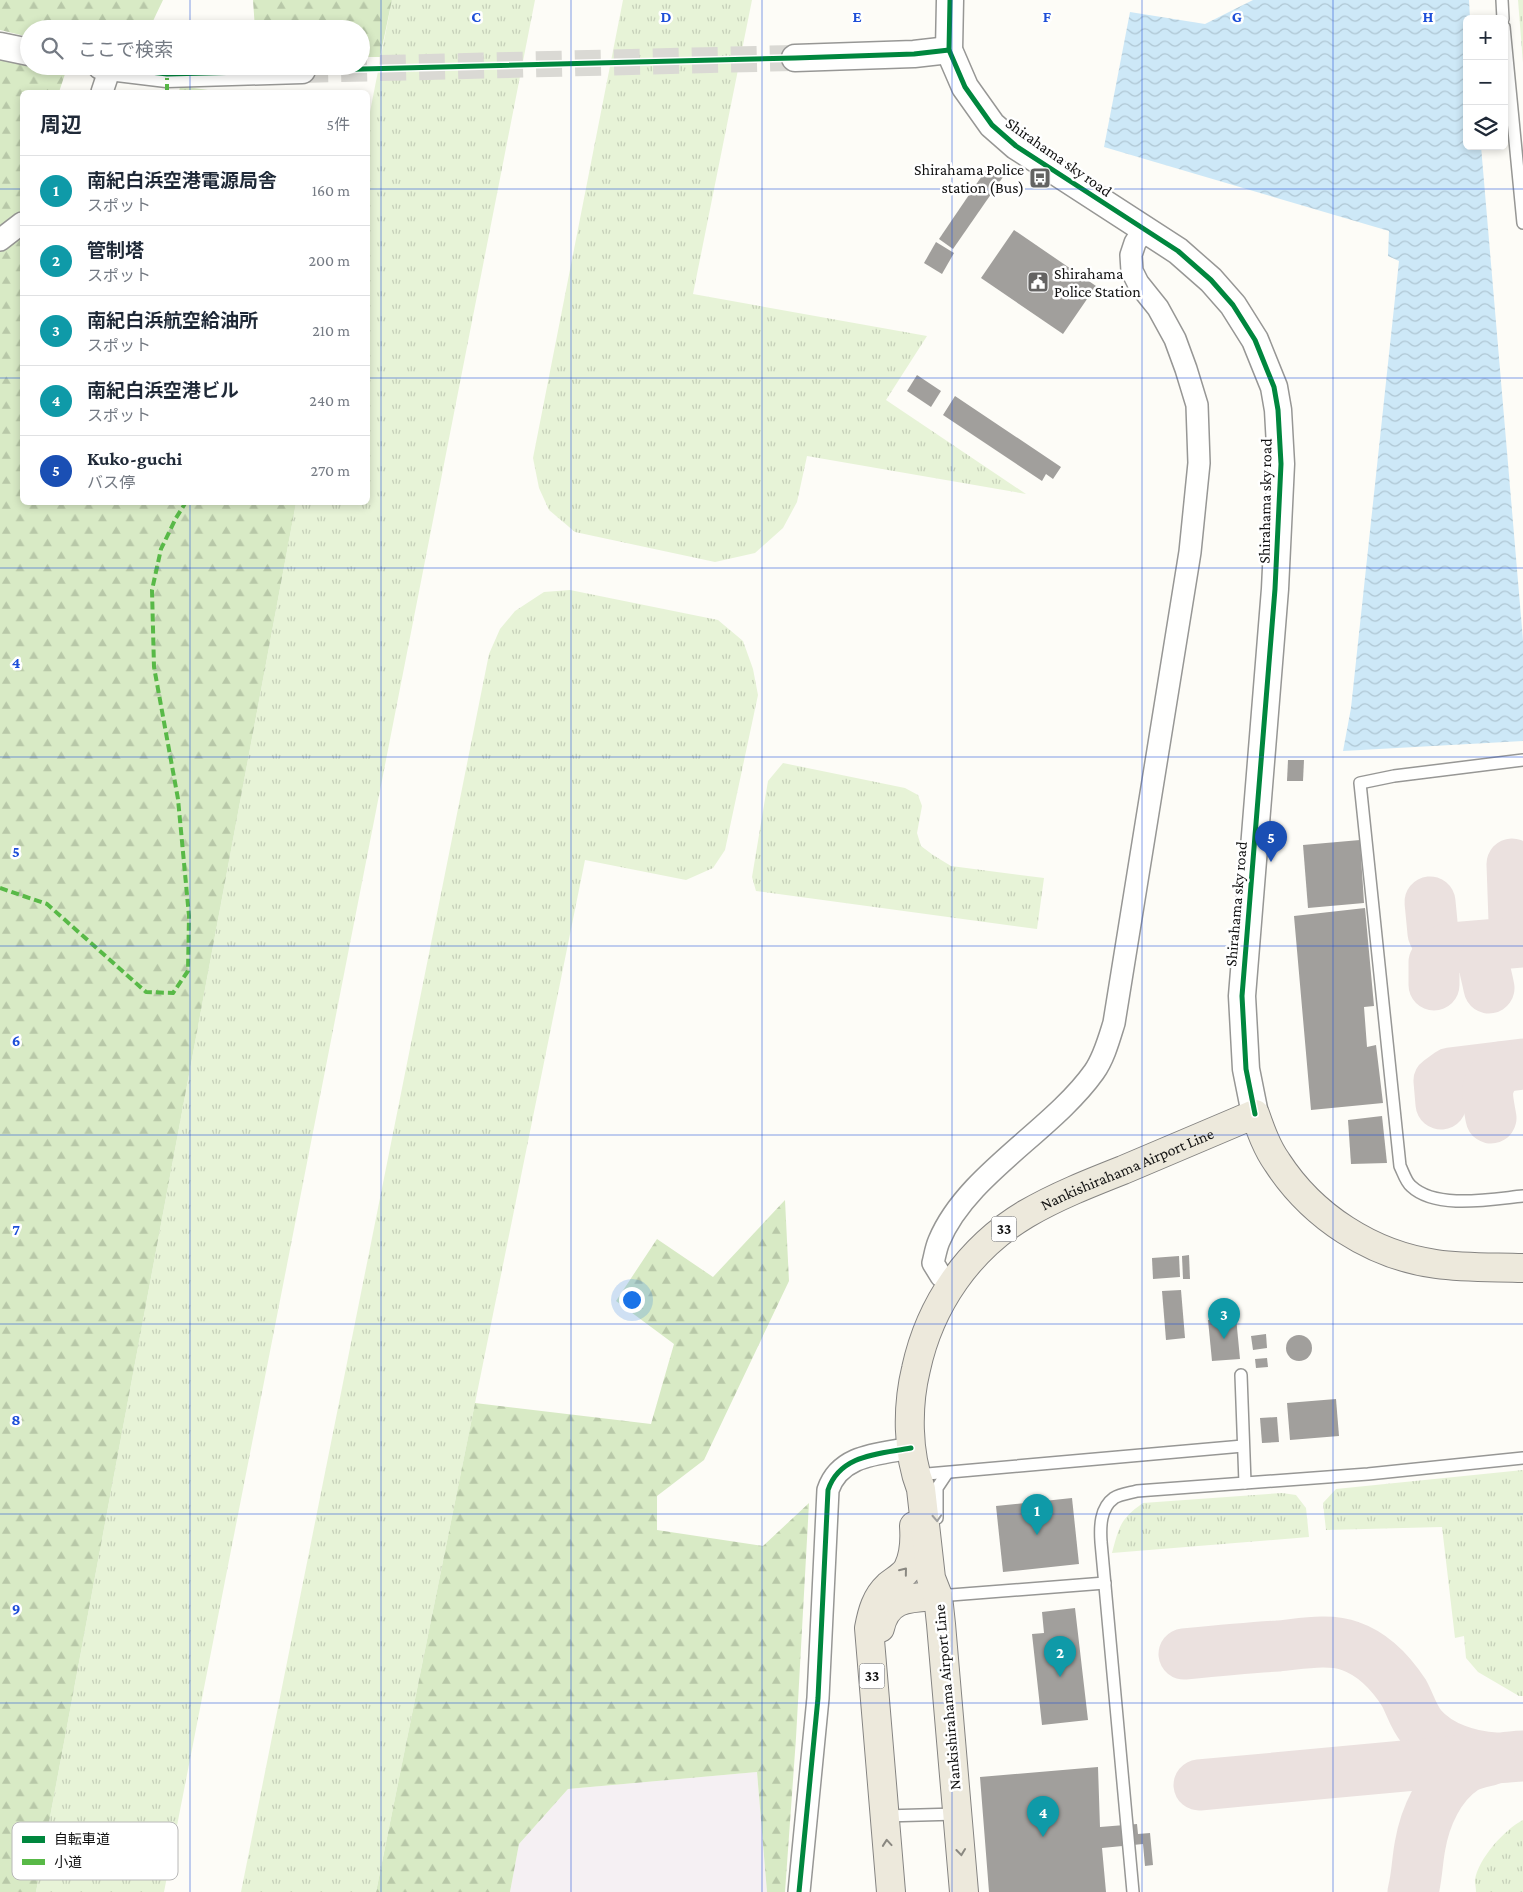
<!DOCTYPE html>
<html lang="ja">
<head>
<meta charset="utf-8">
<style>
	body { margin:0; font-family:"Crimson Pro","Noto Sans JP",serif; background:#f2f2f3; color:#1f2937 }
	.controls { position:absolute; right:15px; top:15px; display:grid; overflow:hidden; border-radius:8px; box-shadow:0 2px 8px #0003 }
	.controls button { width:45px; height:45px; display:grid; place-items:center; padding:0; border:0; border-bottom:1px solid #e0e1e3; background:#fff; color:#1f2937; font:25px sans-serif }
	.you { position:absolute; left:631px; top:1299px; width:18px; height:18px; margin:-12px; border:4px solid #fff; border-radius:50%; background:#1a73e8; box-shadow:0 0 0 8px #1a73e833 }
	.badge { display:grid; place-items:center; width:32px; height:32px; border-radius:50%; background:#1a73e8; color:#fff; font-size:16px; font-weight:700 }
	.pin { position:absolute; translate:-50% -41px; filter:drop-shadow(0 1px 2px #0008) }
	.pin::after { content:''; position:absolute; top:26px; width:18px; height:15px; background:inherit; clip-path:polygon(0 0,100% 0,50% 100%) }
	.list { margin:0; padding:0; list-style:none }
	h2 { display:flex; justify-content:space-between; align-items:center; height:65px; margin:0; padding:0 20px; font-size:21px }
	h2 small { font-size:16px; font-weight:400; color:#747a83 }
	.list li { display:grid; grid-template-columns:32px 1fr auto; gap:15px; align-items:center; box-sizing:border-box; height:70px; padding:0 20px; border-top:1px solid #e0e1e3 }
	.list b { display:block; font-size:19px; white-space:nowrap }
	.list p { margin:0; font-size:16px; white-space:nowrap; color:#747a83 }
	.list em { font-size:16px; font-style:normal; color:#747a83 }
	.icon { flex:none; width:28px; height:28px; fill:none; stroke:currentColor; stroke-width:2; stroke-linecap:round; stroke-linejoin:round }
	.map { position:relative; flex:none; width:1523px; height:1892px; overflow:hidden }
	.search { position:absolute; background:#fff; box-shadow:0 2px 8px #0003; left:20px; top:20px; width:350px; height:55px; display:flex; align-items:center; gap:12px; box-sizing:border-box; padding:0 18px; border-radius:28px; color:#747a83; font-size:19px }
	.panel { position:absolute; background:#fff; box-shadow:0 2px 8px #0003; left:20px; top:90px; width:350px; height:415px; border-radius:8px }
	.map>svg:first-child { display:block }
	.industrial { fill:#f5f0f3 }
	.grass { fill:url(#grass-tufts) }
	.forest { fill:url(#forest-firs) }
	.water { fill:url(#water-waves) }
	.lines { fill:none; stroke-linecap:round; stroke-linejoin:round }
	.taxiway { stroke:#ebe1df; stroke-width:51 }
	.building { fill:#a19f9c }
	.tertiary-tunnel { stroke:#dad9d4; stroke-width:26; stroke-dasharray:26 13; stroke-linecap:butt }
	.service-casing { stroke:#979795; stroke-width:14 }
	.minor-casing { stroke:#979795; stroke-width:24 }
	.tertiary-casing { stroke:#979795; stroke-width:29 }
	.primary-casing { stroke:#858482; stroke-width:30 }
	.service { stroke:#fffffe; stroke-width:11 }
	.minor { stroke:#fffffe; stroke-width:21 }
	.tertiary { stroke:#fffffe; stroke-width:26 }
	.primary { stroke:#ede9dc; stroke-width:28 }
	.quiet { stroke:#58b947; stroke-width:4; stroke-dasharray:8 4; stroke-linecap:butt }
	.cycleway-casing { stroke:#fff; stroke-width:8 }
	.cycleway { stroke:#00873e; stroke-width:5 }
	.oneway { stroke:#a0a09f }
	.oneway2 { stroke:#8a8881 }
	.grid { fill:none; stroke:#1d4ed8; stroke-width:1; stroke-opacity:0.55 }
	.labels { text-anchor:middle; dominant-baseline:central; stroke-width:5; stroke-linejoin:round; paint-order:stroke }
	.shield { fill:#fff; stroke:#585858; stroke-width:1 }
	.shield-label { font-size:15px; font-weight:bold; fill:#111 }
	.street-label { font-size:16px; fill:#111; stroke:#fff }
	.poi-label { font-size:16px; fill:#111; stroke:#fff; text-anchor:end }
	.key { fill:#fff; stroke:#b8b8b8; stroke-width:1 }
	.key-label { font-size:14px; fill:#111 }
	.grid-label { font-size:16px; text-anchor:middle; font-weight:bold; fill:#1d4ed8; stroke:#fff; stroke-width:5; stroke-linejoin:round; paint-order:stroke }
</style>
</head>
<body>
<div class="map">
<svg width="1523" height="1892" viewBox="0 0 1523 1892">
	<defs>
		<pattern id="grass-tufts" width="24" height="20" patternUnits="userSpaceOnUse" patternTransform="scale(1.25)"><rect width="24" height="20" fill="#e7f3d7"/><path d="M3 7l-1-3M5 7V3M7 7l1-3M15 17l-1-3M17 17v-4M19 17l1-3" fill="none" stroke="#c5cfb8"/></pattern>
		<pattern id="forest-firs" width="22" height="20" patternUnits="userSpaceOnUse" patternTransform="scale(1.25)"><rect width="22" height="20" fill="#d8eac5"/><path d="M5 1l3.5 6h-7zM16 11l3.5 6h-7z" fill="#b8c8a8"/></pattern>
		<pattern id="water-waves" width="16" height="10" patternUnits="userSpaceOnUse" patternTransform="scale(1.25)"><rect width="16" height="10" fill="#cde8f7"/><path d="M0 5q4-4 8 0t8 0" fill="none" stroke="#afc6d3"/></pattern>
	</defs>
	<rect width="100%" height="100%" fill="#fdfcf7"/>
	<!-- industrial -->
	<polygon class="industrial" points="757,1772 767,1892 510,1892 519,1844 568,1789"/>
	<!-- grass -->
	<g class="grass">
		<polygon points="392,0 535,0 164,1892 36,1892 296,503 368,502 368,122"/>
		<polygon points="623,0 752,0 693,294 927,336 886,400 1026,494 807,456 797,502 783,528 755,553 715,562 575,532 549,510 539,488 533,458"/>
		<polygon points="1518,0 1523,0 1523,63"/>
		<polygon points="570,590 718,620 743,641 753,669 758,695 725,850 713,868 686,880 585,860 376,1892 241,1892 489,654 500,629 515,611 544,592"/>
		<polygon points="783,763 905,788 918,795 922,806 917,833 921,846 933,855 951,866 1044,878 1037,929 756,891 752,877 768,781"/>
		<polygon points="1523,1470 1523,1696 1519,1696 1478,1672 1466,1658 1464,1636 1455,1638 1442,1527 1326,1530 1323,1503 1336,1489"/>
		<path d="M1282,1493L1296,1495L1306,1508L1309,1537L1112,1553C1119,1527 1120,1519 1143,1503Z"/>
		<path d="M1523,1820V1892H1476C1476,1888 1475,1884 1475,1880C1478,1859 1505,1829 1523,1820Z"/>
	</g>
	<!-- forest -->
	<g class="forest">
		<polygon points="0,0 163,0 152,23 152,29 29,29 29,37 0,30"/>
		<polygon points="253,0 392,0 380,57 361,57 361,29 255,29"/>
		<polygon points="0,57 29,63 29,66 43,66 66,71 59,92 22,92 22,502 296,503 36,1892 0,1892"/>
		<polygon points="180,86 222,92 179,92"/>
		<polygon points="785,1200 789,1281 704,1460 657,1496 657,1530 763,1546 809,1503 796,1738 785,1892 767,1892 757,1772 568,1789 519,1844 510,1892 376,1892 475,1403 651,1424 674,1344 616,1301 657,1239 713,1277"/>
	</g>
	<!-- water -->
	<polygon class="water" points="1253,0 1469,0 1470,19 1467,19 1467,146 1481,146 1523,640 1523,741 1343,751 1351,708 1399,261 1388,256 1389,231 1104,147 1130,12 1205,24"/>
	<g class="lines">
		<!-- taxiway -->
		<g class="taxiway">
			<polyline points="1512,864 1514,921 1523,935"/>
			<polyline points="1430,902 1433,933 1438,943 1451,948"/>
			<polyline points="1434,985 1434,962 1440,952 1451,948 1523,942"/>
			<path d="M1489,988C1485,966 1478,960 1497,944"/>
			<polyline points="1441,1104 1439,1081 1450,1073 1523,1064"/>
			<path d="M1491,1118C1487,1095 1483,1086 1501,1067"/>
			<path d="M1184,1654C1215,1651 1247,1648 1278,1646C1300,1644 1329,1638 1350,1646C1373,1654 1391,1673 1404,1693C1410,1704 1413,1716 1421,1726C1439,1747 1470,1757 1496,1758C1505,1758 1514,1756 1523,1756"/>
			<polyline points="1199,1785 1480,1759"/>
			<path d="M1413,1892C1417,1877 1417,1862 1420,1846C1425,1817 1439,1785 1465,1768C1472,1764 1482,1762 1490,1760"/>
		</g>
	</g>
	<!-- building -->
	<g class="building">
		<polygon points="990,164 1005,174 953,249 939,239"/>
		<polygon points="1014,230 1096,286 1063,334 981,278"/>
		<polygon points="936,242 954,253 942,274 924,263"/>
		<polygon points="917,375 941,391 931,407 907,391"/>
		<polygon points="955,396 1061,467 1053,479 1046,474 1042,481 943,415"/>
		<polygon points="1288,760 1304,760 1303,781 1287,781"/>
		<polygon points="1360,840 1364,903 1308,908 1303,845"/>
		<polygon points="1365,908 1374,1006 1364,1007 1367,1047 1376,1045 1383,1103 1311,1110 1294,916"/>
		<polygon points="1382,1116 1387,1163 1351,1164 1348,1120"/>
		<polygon points="1189,1255 1190,1279 1183,1279 1182,1256"/>
		<polygon points="1179,1256 1180,1277 1153,1279 1152,1258"/>
		<polygon points="1181,1290 1185,1338 1166,1340 1162,1291"/>
		<polygon points="1236,1317 1240,1359 1212,1361 1208,1320"/>
		<polygon points="1266,1334 1267,1348 1253,1350 1251,1336"/>
		<circle cx="1299" cy="1348" r="13"/>
		<polygon points="1267,1358 1268,1367 1256,1368 1255,1359"/>
		<polygon points="1336,1399 1339,1436 1290,1440 1287,1403"/>
		<polygon points="1277,1417 1279,1442 1262,1443 1260,1418"/>
		<polygon points="1072,1498 1079,1564 1003,1572 996,1506"/>
		<polygon points="1075,1608 1088,1720 1042,1725 1032,1634 1044,1633 1042,1612"/>
		<polygon points="1098,1767 1100,1827 1137,1824 1138,1834 1150,1833 1153,1865 1145,1866 1143,1844 1102,1848 1106,1892 989,1892 980,1777"/>
	</g>
	<g class="lines">
		<!-- tertiary-tunnel -->
		<polyline class="tertiary-tunnel" points="302,70 795,58"/>
		<!-- service casing -->
		<g class="service-casing">
			<g id="service">
				<polyline points="1502,0 1503,19"/>
				<polyline points="1504,27 1523,223"/>
				<path d="M1523,760L1394,776L1360,783L1400,1166C1403,1172 1406,1182 1411,1186C1436,1210 1492,1199 1523,1196"/>
				<polyline points="1241,1375 1245,1483"/>
				<polyline points="916,1475 1243,1446"/>
				<polyline points="937,1518 937,1488 947,1473"/>
				<polyline points="938,1596 1105,1583"/>
				<polyline points="884,1816 957,1814"/>
				<path d="M1133,1892L1101,1542C1100,1527 1100,1508 1114,1498C1120,1494 1130,1493 1137,1491L1368,1474L1523,1458"/>
			</g>
		</g>
		<!-- minor casing -->
		<g class="minor-casing">
			<g id="minor">
				<polyline points="102,92 110,68"/>
				<polyline points="0,240 22,223"/>
				<path d="M952,1284L941,1276L933,1263C935,1255 936,1248 939,1241C966,1175 1052,1131 1094,1072C1104,1058 1109,1039 1114,1023L1190,552L1199,463L1197,405L1186,369L1175,339L1158,308L1138,283L1132,271L1131,255L1135,243L1144,229"/>
				<path d="M799,1892L818,1698L828,1490C840,1454 880,1454 911,1448"/>
			</g>
		</g>
		<!-- tertiary casing -->
		<g class="tertiary-casing">
			<g id="tertiary">
				<polyline points="950,0 949,50 965,87 992,125 1016,146 1178,251 1211,280 1233,305 1255,340 1274,387 1278,410 1281,464 1275,589 1242,996 1246,1069 1255,1114"/>
				<polyline points="0,46 29,52"/>
				<polyline points="795,58 914,54 949,50"/>
				<polyline points="101,66 167,74 302,70"/>
			</g>
		</g>
		<!-- primary casing -->
		<g class="primary-casing">
			<g id="primary">
				<path d="M880,1628C887,1596 911,1598 938,1596"/>
				<path d="M891,1892L869,1628C872,1612 876,1597 888,1586C895,1580 904,1576 908,1568C915,1554 915,1540 914,1526"/>
				<path id="s1" d="M964,1892L941,1624L938,1596L931,1578L921,1489C907,1453 907,1406 916,1369C930,1304 969,1248 1026,1214C1057,1196 1090,1183 1123,1170C1167,1151 1211,1133 1255,1114C1261,1131 1267,1148 1277,1162C1312,1216 1371,1255 1436,1264C1464,1268 1494,1267 1523,1268"/>
			</g>
		</g>
		<!-- service -->
		<use href="#service" class="service"/>
		<!-- minor -->
		<use href="#minor" class="minor"/>
		<!-- tertiary -->
		<use href="#tertiary" class="tertiary"/>
		<!-- primary -->
		<use href="#primary" class="primary"/>
		<!-- quiet -->
		<g class="quiet">
			<polyline points="167,92 167,74"/>
			<polyline points="0,888 47,904 146,992 173,993 188,971 189,916 178,799 154,667 152,590 161,549 176,518 186,502"/>
		</g>
		<!-- cycleway casing -->
		<g class="cycleway-casing">
			<g id="cycleway">
				<polyline points="950,0 949,50 965,87 992,125 1016,146 1178,251 1211,280 1233,305 1255,340 1274,387 1278,410 1281,464 1275,589 1242,996 1246,1069 1255,1114"/>
				<polyline points="101,66 167,74 795,58 914,54 949,50"/>
				<path d="M799,1892L818,1698L828,1490C840,1454 880,1454 911,1448"/>
			</g>
		</g>
		<!-- cycleway -->
		<use href="#cycleway" class="cycleway"/>
	</g>
	<!-- one-way arrows -->
	<defs><path id="oneway-chevron" d="M-2-3.5L2.5 0L-2 3.5" fill="none" stroke-width="1.6" stroke-linecap="round" stroke-linejoin="round" transform="scale(1.25)"/></defs>
	<use class="oneway" href="#oneway-chevron" transform="translate(937 1518) rotate(87)"/>
	<g class="oneway2">
		<use href="#oneway-chevron" transform="translate(904 1571) rotate(-51)"/>
		<use href="#oneway-chevron" transform="translate(887 1843) rotate(-95)"/>
		<use href="#oneway-chevron" transform="translate(961 1852) rotate(84)"/>
	</g>
	<!-- grid -->
	<path class="grid" d="M190,0V29M381,0V1892M571,0V1892M762,0V1892M952,0V1892M1142,0V1892M1333,0V1892M190,66V92M0,189H22M368,189H1523M0,378H22M368,378H1523M190,502V1892M0,568H1523M0,757H1523M0,946H1523M0,1135H1523M0,1324H1523M0,1514H1523M0,1703H1523"/>
	<!-- icons -->
	<defs>
		<g id="bus-square" transform="scale(1.125)"><rect x="-9" y="-9" width="18" height="18" rx="4" fill="#646362" stroke="#fff"/><path d="M-5-6H5V4H4V6H2V4H-2V6H-4V4H-5ZM-3.5-4V0h7V-4ZM-3.5 1.2v1.5H-2V1.2ZM2 1.2v1.5H3.5V1.2Z" fill="#fff"/></g>
		<g id="civic-square" transform="scale(1.125)"><rect x="-9" y="-9" width="18" height="18" rx="4" fill="#646362" stroke="#fff"/><path d="M-.6-6.5H3V-4.5H.6V-3L4-1V1h2V6H-6V1h2V-1L-.6-3ZM-1.2 2.5V6h2.4V2.5Z" fill="#fff"/></g>
	</defs>
	<g fill-rule="evenodd">
		<use href="#bus-square" x="1040" y="178"/>
		<use href="#civic-square" x="1038" y="282"/>
	</g>
	<g class="labels">
		<!-- shield labels -->
		<g class="shield">
			<rect x="991.5" y="1216.5" width="25" height="25" rx="4"/>
			<rect x="859.5" y="1663.5" width="25" height="25" rx="4"/>
		</g>
		<g class="shield-label">
			<text x="1004" y="1229">33</text>
			<text x="872" y="1676">33</text>
		</g>
		<!-- street labels -->
		<g class="street-label">
			<text transform="translate(1059 157) rotate(35)">Shirahama sky road</text>
			<text transform="translate(1265 501) rotate(-89)">Shirahama sky road</text>
			<text transform="translate(1236 904) rotate(-85)">Shirahama sky road</text>
			<text stroke="none"><textPath href="#s1" startOffset="834">Nankishirahama Airport Line</textPath></text>
			<text transform="translate(947 1697) rotate(-95)">Nankishirahama Airport Line</text>
		</g>
		<!-- poi labels -->
		<g class="poi-label">
			<text x="1024" y="169">Shirahama Police<tspan x="1024" dy="18">station (Bus)</tspan></text>
			<text x="1054" y="273" text-anchor="start">Shirahama<tspan x="1054" dy="18">Police Station</tspan></text>
		</g>
	</g>
	<!-- legend -->
	<rect x="12" y="1822" width="166" height="58" rx="8" class="key"/>
	<rect x="22" y="1836" width="23" height="7" fill="#00873e"/>
	<rect x="22" y="1859" width="23" height="6" fill="#58b947"/>
	<g class="key-label">
		<text x="54" y="1844">自転車道</text>
		<text x="54" y="1867">小道</text>
	</g>
	<g class="grid-label">
		<text x="476" y="22">C</text>
		<text x="666" y="22">D</text>
		<text x="857" y="22">E</text>
		<text x="1047" y="22">F</text>
		<text x="1237" y="22">G</text>
		<text x="1428" y="22">H</text>
		<text x="16" y="668">4</text>
		<text x="16" y="857">5</text>
		<text x="16" y="1046">6</text>
		<text x="16" y="1235">7</text>
		<text x="16" y="1425">8</text>
		<text x="16" y="1614">9</text>
	</g>
</svg>
<div class="controls">
<button>+</button>
<button>−</button>
<button><svg class="icon" aria-label="layers" viewBox="0 0 24 24"><path d="M12 4l9 5-9 5-9-5zM3 14l9 5 9-5"/></svg></button>
</div>
<div class="you"></div>
<div class="pin badge" style="left:1037px;top:1535px;background:#0f9aa8">1</div>
<div class="pin badge" style="left:1060px;top:1677px;background:#0f9aa8">2</div>
<div class="pin badge" style="left:1224px;top:1339px;background:#0f9aa8">3</div>
<div class="pin badge" style="left:1043px;top:1837px;background:#0f9aa8">4</div>
<div class="pin badge" style="left:1271px;top:862px;background:#1a4fb4">5</div>
<div class="search"><svg class="icon" aria-label="search" viewBox="0 0 24 24"><circle cx="10" cy="10" r="6"/><path d="M15 15l6 6"/></svg>ここで検索</div>
<section class="panel">
<h2>周辺<small>5件</small></h2>
<ul class="list">
<li><span class="badge" style="background:#0f9aa8">1</span><div><b>南紀白浜空港電源局舎</b><p>スポット</p></div><em>160 m</em></li>
<li><span class="badge" style="background:#0f9aa8">2</span><div><b>管制塔</b><p>スポット</p></div><em>200 m</em></li>
<li><span class="badge" style="background:#0f9aa8">3</span><div><b>南紀白浜航空給油所</b><p>スポット</p></div><em>210 m</em></li>
<li><span class="badge" style="background:#0f9aa8">4</span><div><b>南紀白浜空港ビル</b><p>スポット</p></div><em>240 m</em></li>
<li><span class="badge" style="background:#1a4fb4">5</span><div><b>Kuko-guchi</b><p>バス停</p></div><em>270 m</em></li>
</ul>
</section>
</div>
</body>
</html>
